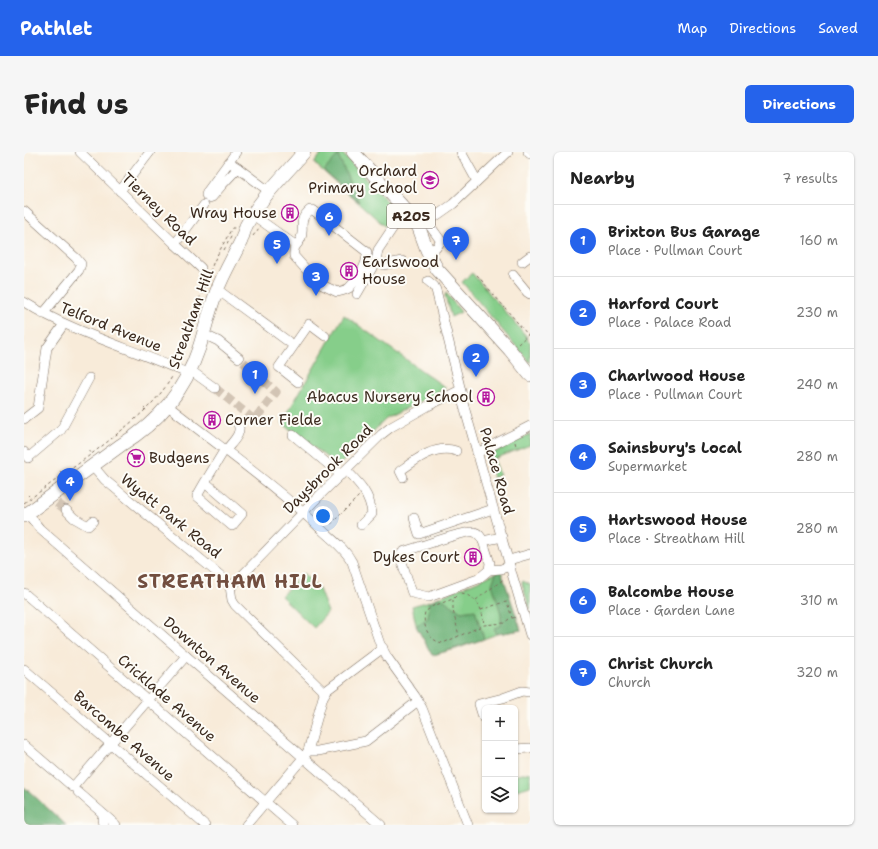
<!DOCTYPE html>
<html lang="en">
<head>
<meta charset="utf-8">
<style>
	body { margin:0; font-family:"Shantell Sans",sans-serif; background:#f6f6f6; color:#222 }
	.controls { position:absolute; right:12px; bottom:12px; display:grid; overflow:hidden; border-radius:6px; box-shadow:0 1px 3px #0004 }
	.controls button { width:36px; height:36px; display:grid; place-items:center; padding:0; border:0; border-bottom:1px solid #e0e0e0; background:#fff; color:#222; font:20px sans-serif }
	.you { position:absolute; left:299px; top:364px; width:14px; height:14px; margin:-10px; border:3px solid #fff; border-radius:50%; background:#1a73e8; box-shadow:0 0 0 6px #1a73e833 }
	.badge { display:grid; place-items:center; width:26px; height:26px; border-radius:50%; background:#2563eb; color:#fff; font-size:13px; font-weight:700 }
	.pin { position:absolute; translate:-50% -33px; filter:drop-shadow(0 1px 2px #0008) }
	.pin::after { content:''; position:absolute; top:21px; width:14px; height:12px; background:inherit; clip-path:polygon(0 0,100% 0,50% 100%) }
	.list { margin:0; padding:0; list-style:none }
	h2 { display:flex; justify-content:space-between; align-items:center; height:52px; margin:0; padding:0 16px; font-size:17px }
	h2 small { font-size:13px; font-weight:400; color:#767676 }
	.list li { display:grid; grid-template-columns:26px 1fr auto; gap:12px; align-items:center; box-sizing:border-box; height:72px; padding:0 16px; border-top:1px solid #e0e0e0 }
	.list b { display:block; font-size:15px; white-space:nowrap }
	.list p { margin:0; font-size:13px; white-space:nowrap; color:#767676 }
	.list em { font-size:13px; font-style:normal; color:#767676 }
	.icon { flex:none; width:22px; height:22px; fill:none; stroke:currentColor; stroke-width:2; stroke-linecap:round; stroke-linejoin:round }
	.map { position:relative; flex:none; width:506px; height:673px; overflow:hidden; border-radius:6px }
	header { display:flex; align-items:center; gap:24px; box-sizing:border-box; height:56px; padding:0 20px; background:#2563eb; color:#fff }
	header strong { font-size:19px }
	nav { display:flex; gap:22px; margin-inline-start:auto; font-size:14px }
	.intro { display:flex; align-items:center; justify-content:space-between; box-sizing:border-box; height:96px; padding:0 24px }
	h1 { margin:0; font-size:28px }
	.button { padding:10px 18px; border-radius:6px; background:#2563eb; color:#fff; font-size:14px; font-weight:700 }
	main { display:flex; gap:24px; padding:0 24px }
	aside { flex:1; background:#fff; border-radius:6px; box-shadow:0 1px 3px #0004 }
	.map>svg:first-child { display:block }
	.green { fill:#86ce8a; stroke:#607c54 }
	.forest { fill:#6cb176; stroke:#546e4a }
	.lines { fill:none; stroke-linecap:round; stroke-linejoin:round }
	.minor-tunnel { stroke:#d2c4b4; stroke-width:9; stroke-dasharray:9 4.5; stroke-linecap:butt }
	.minor-casing { stroke:#7d6e5f; stroke-width:10 }
	.highway-casing { stroke:#7d6e5f; stroke-width:14 }
	.path { stroke:#7d6e5f; stroke-width:1; stroke-dasharray:3 3; stroke-linecap:butt }
	.minor { stroke:#fff; stroke-width:9 }
	.highway { stroke:#fff; stroke-width:13 }
	.labels { text-anchor:middle; dominant-baseline:central; stroke-width:4; stroke-linejoin:round; paint-order:stroke }
	.shield { fill:#fdfcf7; stroke:#75695f; stroke-width:1 }
	.shield-label { font-size:14px; font-weight:bold; fill:#3b2a1e }
	.poi-label { font-size:15px; fill:#3b2a1e; stroke:#fdfcf7; text-anchor:end }
	.street-label { font-size:15px; fill:#3b2a1e; stroke:#fdfcf7 }
	.district-label { font-size:19px; font-weight:bold; letter-spacing:1px; fill:#724e3f; stroke:#fdfcf7 }
</style>
</head>
<body>
<header>
<strong>Pathlet</strong>
<nav><a>Map</a><a>Directions</a><a>Saved</a></nav>
</header>
<div class="intro"><h1>Find us</h1><a class="button">Directions</a></div>
<main>
<div class="map">
<svg width="506" height="673" viewBox="0 0 506 673">
	<rect width="100%" height="100%" fill="#fdfcf7"/>
	<filter id="ink" filterUnits="userSpaceOnUse"><feTurbulence type="fractalNoise" baseFrequency=".025" numOctaves="2"/><feDisplacementMap in="SourceGraphic" scale="8" xChannelSelector="R" yChannelSelector="G"/><feConvolveMatrix kernelMatrix="1 2 1 2 8 2 1 2 1" color-interpolation-filters="sRGB"/></filter>
	<filter id="wash" filterUnits="userSpaceOnUse"><feTurbulence type="fractalNoise" baseFrequency=".012" numOctaves="4" result="noise"/><feDisplacementMap in="SourceGraphic" scale="16" xChannelSelector="R" yChannelSelector="G"/><feGaussianBlur stdDeviation="0.9" result="paint"/><feColorMatrix in="noise" values="0 0 0 0 0 0 0 0 0 0 0 0 0 0 0 0 0 1.4 0 .05"/><feComposite in="paint" operator="in"/></filter>
	<g filter="url(#wash)">
		<rect width="100%" height="100%" fill="#f8ebd9"/>
		<!-- green -->
		<g class="green">
			<polygon points="299,0 317,0 376,63 364,77 290,11"/>
			<polygon points="448,121 503,185 502,186 506,190 506,211 438,130"/>
			<polygon points="422,141 437,160 427,165 421,144"/>
			<polygon points="320,163 422,236 362,267 314,314 258,271"/>
			<polygon points="506,282 506,293 470,307 476,323 469,326 463,304"/>
			<polygon points="477,419 497,478 473,482 432,497 408,503 392,473 388,454 406,449"/>
			<polygon points="279,421 295,437 304,460 290,476 257,444"/>
			<polygon points="499,429 506,433 506,458 498,431"/>
			<polygon points="506,620 506,634 493,638 491,624"/>
		</g>
		<!-- forest -->
		<g class="forest">
			<polygon points="314,3 335,50 300,19"/>
			<polygon points="477,419 497,478 473,482 470,476 477,473 477,462 468,432 472,421"/>
			<polygon points="416,445 437,460 451,458 460,487 413,502 408,503 392,474 404,466 406,449"/>
			<polygon points="0,635 5,639 42,673 5,673 0,669"/>
		</g>
	</g>
	<g filter="url(#ink)">
		<g class="lines">
			<!-- minor-tunnel -->
			<g class="minor-tunnel">
				<polyline points="191,236 230,268 252,240 215,206"/>
				<polyline points="33,351 42,358"/>
			</g>
			<!-- minor casing -->
			<g class="minor-casing">
				<g id="minor">
					<polyline points="56,0 151,92 177,116"/>
					<polyline points="437,0 453,29"/>
					<polyline points="504,0 506,2"/>
					<polyline points="205,10 183,40 182,43 185,46 188,45 198,33 214,16 205,10 212,0"/>
					<polyline points="214,16 246,40"/>
					<polyline points="96,39 126,0"/>
					<path d="M286,58H289L343,100C344,112 334,127 325,136C322,138 317,139 313,140L294,131L270,104C269,92 274,94 277,86C281,74 273,69 286,58Z"/>
					<polyline points="0,59 52,106 57,112 55,118 19,162"/>
					<polyline points="229,63 271,93"/>
					<polyline points="395,76 429,52 484,0"/>
					<polyline points="151,92 180,53"/>
					<polyline points="403,98 412,96 417,89 404,71"/>
					<polyline points="352,109 359,113 378,109"/>
					<polyline points="498,110 506,104"/>
					<polyline points="489,123 503,140 506,142"/>
					<polyline points="404,129 410,134 412,138 438,243"/>
					<polyline points="193,139 198,141 269,193"/>
					<polyline points="333,142 352,109 354,98 378,62 383,58"/>
					<path d="M0,150C51,182 110,197 165,222"/>
					<polyline points="179,182 194,189 215,206"/>
					<polyline points="166,218 191,236"/>
					<polyline points="274,230 255,215 285,172 301,184"/>
					<polyline points="439,251 487,418"/>
					<path d="M144,254C195,294 249,332 297,377C307,387 321,396 328,410L356,492L363,505L391,544L398,556L444,673"/>
					<polyline points="0,267 14,256 23,196 40,172"/>
					<polyline points="269,283 317,323"/>
					<path d="M202,298C208,290 220,281 213,270"/>
					<polyline points="0,300 4,306 37,278 65,226"/>
					<polyline points="453,301 506,274"/>
					<polyline points="69,314 81,328 197,424 206,434 208,448 211,453 301,541"/>
					<path d="M322,318C335,331 346,342 348,362L337,373"/>
					<path d="M379,325L376,319C391,308 411,292 432,299"/>
					<polyline points="181,330 173,344 208,374 218,362 181,330 201,297"/>
					<polyline points="42,358 50,366 64,374 69,369"/>
					<polyline points="3,361 16,377 357,673"/>
					<polyline points="390,366 395,382 469,357"/>
					<path d="M478,385L459,389C457,385 455,381 450,380C442,378 393,396 381,399L378,401L376,404L388,441L405,445L454,427L465,418L477,417L486,414"/>
					<polyline points="459,389 466,411 465,418"/>
					<polyline points="485,408 506,402"/>
					<polyline points="488,422 506,483"/>
					<polyline points="206,434 208,434 298,341 358,282 367,275 404,254 436,238"/>
					<polyline points="0,441 268,673"/>
					<polyline points="0,517 181,673"/>
					<polyline points="459,565 455,552 479,546 498,539 506,540"/>
					<polyline points="0,593 49,635 162,504"/>
					<polyline points="491,597 506,596"/>
					<polyline points="284,599 294,599 342,589 394,549"/>
					<polyline points="54,640 92,673"/>
					<polyline points="79,673 78,667 80,663"/>
					<polyline points="222,673 279,606 284,599 299,545 303,538 359,496"/>
				</g>
			</g>
			<!-- highway casing -->
			<g class="highway-casing">
				<g id="highway">
					<polyline points="329,0 389,66 395,76 403,98 413,117 486,198 506,223"/>
					<path d="M0,364L97,293C135,270 161,238 175,196C181,178 185,159 192,141C199,122 209,106 217,89C219,84 220,79 222,74C236,46 260,24 280,0"/>
				</g>
			</g>
			<!-- path -->
			<g class="path">
				<polyline points="229,84 235,76"/>
				<polyline points="200,98 208,83"/>
				<polyline points="453,123 504,183"/>
				<polyline points="182,134 183,134"/>
				<polyline points="173,153 190,109 208,76 211,76"/>
				<polyline points="494,192 506,181"/>
				<polyline points="156,210 169,166"/>
				<polyline points="120,256 124,260"/>
				<polyline points="491,290 492,294"/>
				<polyline points="65,298 67,301"/>
				<polyline points="36,319 38,321"/>
				<polyline points="4,343 5,344"/>
				<path d="M0,351C29,330 59,309 87,287C110,268 134,250 149,223"/>
				<polyline points="307,372 335,344"/>
				<path d="M438,441C455,447 458,456 460,473"/>
				<path d="M432,444L429,447L409,454L401,460C398,473 404,489 419,491L460,473L480,471L485,467L492,465"/>
				<polyline points="429,448 429,458 435,484"/>
				<polyline points="452,448 481,426"/>
				<polyline points="457,458 477,451 483,450 488,466"/>
			</g>
			<!-- minor -->
			<use href="#minor" class="minor"/>
			<!-- highway -->
			<use href="#highway" class="highway"/>
		</g>
	</g>
	<!-- icons -->
	<defs>
		<g id="school-ring" transform="scale(0.9)"><circle r="9.5" fill="#fdfcf7" stroke="#b5179e" stroke-width="1.5"/><path d="M0-5L7-2L0 1L-7-2ZM-4 1L0 2.5L4 1V4Q0 6-4 4Z" fill="#b5179e"/></g>
		<g id="building-ring" transform="scale(0.9)"><circle r="9.5" fill="#fdfcf7" stroke="#b5179e" stroke-width="1.5"/><path d="M-4-6H4V6H1V3H-1V6H-4ZM-2.5-4.3h1.7v1.8h-1.7ZM.8-4.3h1.7v1.8H.8ZM-2.5-1h1.7V.8h-1.7ZM.8-1h1.7V.8H.8Z" fill="#b5179e"/></g>
		<g id="supermarket-ring" transform="scale(0.9)"><circle r="9.5" fill="#fdfcf7" stroke="#b5179e" stroke-width="1.5"/><path d="M-6-5.5h2.5l.6 2H6L4.5 2H-2.5L-4.4-4H-6ZM-1.5 3.2a1.3 1.3 0 1 0 .1 0ZM3 3.2a1.3 1.3 0 1 0 .1 0Z" fill="#b5179e"/></g>
	</defs>
	<g fill-rule="evenodd">
		<use href="#school-ring" x="406" y="28"/>
		<use href="#building-ring" x="266" y="61"/>
		<use href="#building-ring" x="325" y="119"/>
		<use href="#building-ring" x="462" y="245"/>
		<use href="#building-ring" x="188" y="268"/>
		<use href="#supermarket-ring" x="112" y="306"/>
		<use href="#building-ring" x="449" y="405"/>
	</g>
	<g class="labels">
		<!-- shield labels -->
		<rect class="shield" x="363" y="52" width="48" height="24" rx="3"/>
		<g class="shield-label">
			<text x="387" y="64">A205</text>
		</g>
		<!-- poi labels -->
		<g class="poi-label">
			<text x="393" y="19">Orchard<tspan x="393" dy="17">Primary School</tspan></text>
			<text x="253" y="61">Wray House</text>
			<text x="338" y="110" text-anchor="start">Earlswood<tspan x="338" dy="17">House</tspan></text>
			<text x="449" y="245">Abacus Nursery School</text>
			<text x="201" y="268" text-anchor="start">Corner Fielde</text>
			<text x="125" y="306" text-anchor="start">Budgens</text>
			<text x="436" y="405">Dykes Court</text>
		</g>
		<!-- street labels -->
		<g class="street-label">
			<text transform="translate(135 57) rotate(44)">Tierney Road</text>
			<text transform="translate(167 167) rotate(-70)">Streatham Hill</text>
			<text transform="translate(87 175) rotate(22)">Telford Avenue</text>
			<text transform="translate(304 317) rotate(-45)">Daysbrook Road</text>
			<text transform="translate(473 319) rotate(74)">Palace Road</text>
			<text transform="translate(147 364) rotate(39)">Wyatt Park Road</text>
			<text transform="translate(188 508) rotate(41)">Downton Avenue</text>
			<text transform="translate(143 546) rotate(41)">Cricklade Avenue</text>
			<text transform="translate(100 584) rotate(41)">Barcombe Avenue</text>
		</g>
		<!-- district labels -->
		<g class="district-label">
			<text x="206" y="429">STREATHAM HILL</text>
		</g>
	</g>
</svg>
<div class="controls">
<button>+</button>
<button>−</button>
<button><svg class="icon" aria-label="layers" viewBox="0 0 24 24"><path d="M12 4l9 5-9 5-9-5zM3 14l9 5 9-5"/></svg></button>
</div>
<div class="you"></div>
<div class="pin badge" style="left:231px;top:242px">1</div>
<div class="pin badge" style="left:452px;top:225px">2</div>
<div class="pin badge" style="left:292px;top:144px">3</div>
<div class="pin badge" style="left:46px;top:349px">4</div>
<div class="pin badge" style="left:253px;top:112px">5</div>
<div class="pin badge" style="left:305px;top:84px">6</div>
<div class="pin badge" style="left:432px;top:108px">7</div>
</div>
<aside>
<h2>Nearby<small>7 results</small></h2>
<ul class="list">
<li><span class="badge">1</span><div><b>Brixton Bus Garage</b><p>Place · Pullman Court</p></div><em>160 m</em></li>
<li><span class="badge">2</span><div><b>Harford Court</b><p>Place · Palace Road</p></div><em>230 m</em></li>
<li><span class="badge">3</span><div><b>Charlwood House</b><p>Place · Pullman Court</p></div><em>240 m</em></li>
<li><span class="badge">4</span><div><b>Sainsbury's Local</b><p>Supermarket</p></div><em>280 m</em></li>
<li><span class="badge">5</span><div><b>Hartswood House</b><p>Place · Streatham Hill</p></div><em>280 m</em></li>
<li><span class="badge">6</span><div><b>Balcombe House</b><p>Place · Garden Lane</p></div><em>310 m</em></li>
<li><span class="badge">7</span><div><b>Christ Church</b><p>Church</p></div><em>320 m</em></li>
</ul>
</aside>
</main>
</body>
</html>
